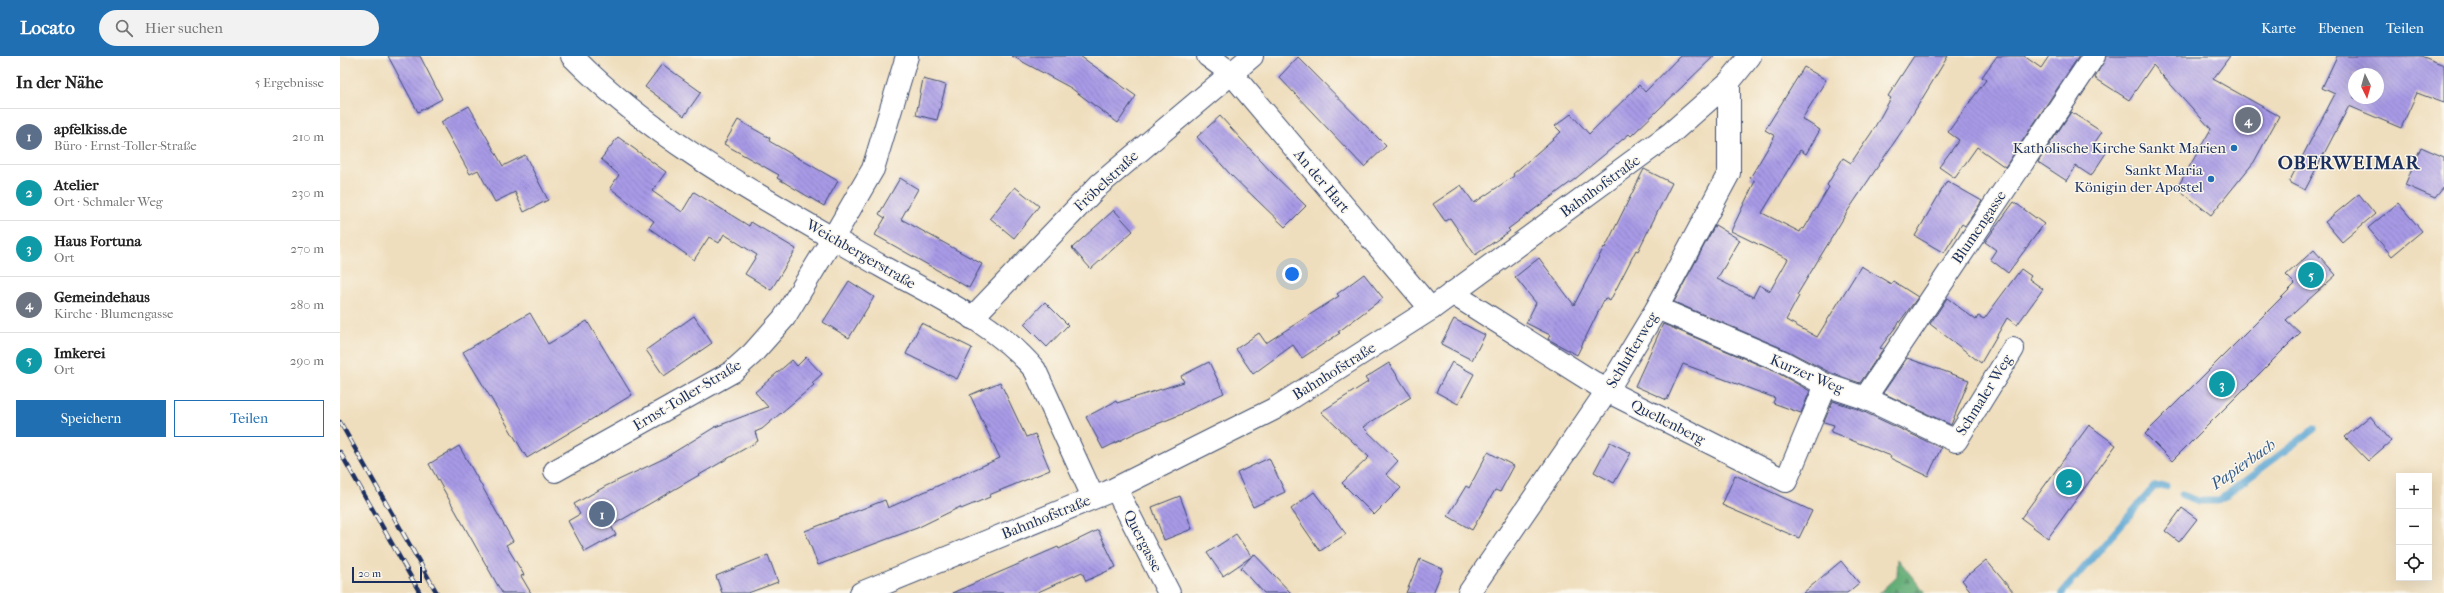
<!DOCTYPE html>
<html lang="de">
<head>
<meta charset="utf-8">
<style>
	body { margin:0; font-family:"IM FELL French Canon",serif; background:#f2f2f2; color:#222 }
	.controls { position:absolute; right:12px; bottom:12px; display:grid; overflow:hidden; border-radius:0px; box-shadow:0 4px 16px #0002 }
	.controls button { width:36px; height:36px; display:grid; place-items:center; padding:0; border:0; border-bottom:1px solid #e0e0e0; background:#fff; color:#222; font:20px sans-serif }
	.compass { position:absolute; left:2008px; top:12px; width:36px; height:36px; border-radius:50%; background:#fff; box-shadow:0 4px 16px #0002; rotate:175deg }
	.scale { position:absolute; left:12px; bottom:10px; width:70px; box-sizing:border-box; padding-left:4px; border:2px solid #1b2f5e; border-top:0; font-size:11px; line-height:14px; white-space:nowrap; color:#1b2f5e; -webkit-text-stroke:3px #fbf7ec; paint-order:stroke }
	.you { position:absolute; left:952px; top:218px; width:14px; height:14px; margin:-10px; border:3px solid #fff; border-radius:50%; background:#1a73e8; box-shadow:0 0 0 6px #1a73e833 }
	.badge { display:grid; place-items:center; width:26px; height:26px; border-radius:50%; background:#1f6fb2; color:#fff; font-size:13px; font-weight:700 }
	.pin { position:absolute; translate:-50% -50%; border:2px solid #fff; box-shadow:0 1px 4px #0006 }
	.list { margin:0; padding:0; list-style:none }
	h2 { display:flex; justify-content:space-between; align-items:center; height:52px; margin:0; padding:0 16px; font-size:17px }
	h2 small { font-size:13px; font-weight:400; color:#767676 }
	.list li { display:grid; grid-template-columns:26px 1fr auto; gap:12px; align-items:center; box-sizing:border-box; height:56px; padding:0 16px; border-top:1px solid #e0e0e0 }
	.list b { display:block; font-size:15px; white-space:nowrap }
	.list p { margin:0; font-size:13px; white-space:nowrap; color:#767676 }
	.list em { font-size:13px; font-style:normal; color:#767676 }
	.actions { display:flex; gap:8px; padding:12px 16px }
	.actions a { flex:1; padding:9px 0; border:1px solid #1f6fb2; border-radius:0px; text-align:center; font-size:14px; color:#1f6fb2 }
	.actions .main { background:#1f6fb2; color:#fff }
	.icon { flex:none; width:22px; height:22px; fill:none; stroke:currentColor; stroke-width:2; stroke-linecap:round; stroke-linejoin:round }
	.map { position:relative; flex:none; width:2104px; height:537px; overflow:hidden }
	header { display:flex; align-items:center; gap:24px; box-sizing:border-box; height:56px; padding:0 20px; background:#1f6fb2; color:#fff }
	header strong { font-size:19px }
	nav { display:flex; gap:22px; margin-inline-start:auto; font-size:14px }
	.search { width:280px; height:36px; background:#f2f2f2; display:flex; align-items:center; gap:10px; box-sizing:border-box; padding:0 14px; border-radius:22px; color:#767676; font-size:15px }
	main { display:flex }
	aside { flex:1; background:#fff }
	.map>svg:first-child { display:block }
	.forest { fill:url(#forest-firs); stroke:#3e6e6a }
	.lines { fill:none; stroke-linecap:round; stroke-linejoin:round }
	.stream { stroke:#5ba6d3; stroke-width:7 }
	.building { fill:url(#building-back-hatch); fill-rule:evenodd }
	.street-casing { stroke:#3b496c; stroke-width:24 }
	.street { stroke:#fff; stroke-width:22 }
	.rail-casing { stroke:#1b2f5e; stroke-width:4.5 }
	.rail { stroke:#fbf7ec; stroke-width:3; stroke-dasharray:9; stroke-linecap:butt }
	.poi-dot { fill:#1f6fb2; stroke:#fbf7ec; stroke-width:1.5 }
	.labels { text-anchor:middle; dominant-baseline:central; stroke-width:3; stroke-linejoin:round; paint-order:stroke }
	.poi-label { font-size:15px; fill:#1b2f5e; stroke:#fbf7ec; text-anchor:end }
	.street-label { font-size:15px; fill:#1b2f5e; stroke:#fbf7ec }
	.water-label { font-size:16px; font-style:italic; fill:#315987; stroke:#fbf7ec }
	.district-label { font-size:19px; font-weight:bold; letter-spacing:1px; fill:#1b2f5e; stroke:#fbf7ec }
</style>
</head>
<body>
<header>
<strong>Locato</strong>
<div class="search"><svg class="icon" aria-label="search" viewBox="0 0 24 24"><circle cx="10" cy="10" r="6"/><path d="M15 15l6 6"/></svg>Hier suchen</div>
<nav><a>Karte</a><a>Ebenen</a><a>Teilen</a></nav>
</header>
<main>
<aside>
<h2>In der Nähe<small>5 Ergebnisse</small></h2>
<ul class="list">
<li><span class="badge" style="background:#5c6f8a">1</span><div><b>apfelkiss.de</b><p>Büro · Ernst-Toller-Straße</p></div><em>210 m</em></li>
<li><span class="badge" style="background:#0f9aa8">2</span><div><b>Atelier</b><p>Ort · Schmaler Weg</p></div><em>230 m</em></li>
<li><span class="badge" style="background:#0f9aa8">3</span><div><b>Haus Fortuna</b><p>Ort</p></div><em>270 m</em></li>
<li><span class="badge" style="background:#6b7280">4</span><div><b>Gemeindehaus</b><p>Kirche · Blumengasse</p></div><em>280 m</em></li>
<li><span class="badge" style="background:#0f9aa8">5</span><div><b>Imkerei</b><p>Ort</p></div><em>290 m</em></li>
</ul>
<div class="actions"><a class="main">Speichern</a><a>Teilen</a></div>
</aside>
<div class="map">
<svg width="2104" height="537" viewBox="0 0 2104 537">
	<defs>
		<pattern id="forest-firs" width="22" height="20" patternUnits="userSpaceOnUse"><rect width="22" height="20" fill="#60ac75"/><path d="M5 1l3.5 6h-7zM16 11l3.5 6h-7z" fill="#4e8c63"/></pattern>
		<pattern id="building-back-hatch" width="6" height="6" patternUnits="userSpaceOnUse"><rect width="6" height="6" fill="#a89ae6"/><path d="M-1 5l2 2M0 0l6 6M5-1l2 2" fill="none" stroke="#887ebe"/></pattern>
	</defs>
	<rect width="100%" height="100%" fill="#fbf7ec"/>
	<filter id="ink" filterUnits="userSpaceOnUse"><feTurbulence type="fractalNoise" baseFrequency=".025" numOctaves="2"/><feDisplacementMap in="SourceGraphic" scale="8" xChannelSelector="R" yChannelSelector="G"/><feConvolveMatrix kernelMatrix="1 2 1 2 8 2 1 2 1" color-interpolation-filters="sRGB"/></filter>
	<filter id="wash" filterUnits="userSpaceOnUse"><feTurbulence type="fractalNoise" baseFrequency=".012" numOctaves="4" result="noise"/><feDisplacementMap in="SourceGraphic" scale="16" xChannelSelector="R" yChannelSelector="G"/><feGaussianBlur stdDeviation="0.9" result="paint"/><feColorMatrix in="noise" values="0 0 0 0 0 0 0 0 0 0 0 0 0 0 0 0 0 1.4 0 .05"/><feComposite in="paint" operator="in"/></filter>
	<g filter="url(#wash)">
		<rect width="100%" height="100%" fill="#efdebd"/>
		<!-- forest -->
		<polygon class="forest" points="1558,503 1585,537 1539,537 1557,520"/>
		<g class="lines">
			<!-- stream -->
			<g class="stream">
				<polyline points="1842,439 1859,445 1878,445 1974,373"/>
				<polyline points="1722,537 1814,431 1826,430"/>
			</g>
		</g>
		<g id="blocks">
			<!-- building -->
			<g class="building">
				<polygon points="48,0 80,0 102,43 78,56"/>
				<polygon points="672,0 740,0 796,40 778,67 731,32"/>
				<polygon points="1340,0 1374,0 1291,80 1289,78 1235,123 1168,173 1170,175 1135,199 1110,162 1105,165 1093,148 1121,129 1134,147 1174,120 1173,118 1221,76 1215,70 1231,58 1249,78 1299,29 1305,36"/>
				<polygon points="1574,0 1608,0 1568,66 1509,153 1457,239 1459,240 1446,264 1477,281 1521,210 1551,228 1553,225 1578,241 1540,292 1543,293 1520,327 1491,317 1446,294 1334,246 1375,169 1400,184 1377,223 1413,241 1419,229 1430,235 1448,203 1391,175 1415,125 1410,122 1435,80 1425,74 1464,11 1486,24 1462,63 1480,74 1466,98 1460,94 1422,157 1460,176 1462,172 1464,173 1489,131 1487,129 1503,102 1511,107 1532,76 1551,42 1548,40"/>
				<polygon points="1657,0 1684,0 1701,12 1709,0 1739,0 1665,111 1637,91 1615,122 1599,111 1619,84 1608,76 1646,24 1642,21"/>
				<polygon points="1766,0 1890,0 1873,23 1939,60 1914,106 1871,159 1837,132 1871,73 1813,9 1789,44 1755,22"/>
				<path d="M1997,0H2081L2104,9V47L2077,37L2061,72L2009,50L1965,134L1949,126L1995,38L1982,32ZM2014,18H2038V42H2014Z"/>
				<polygon points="958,1 1046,90 1024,111 939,21"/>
				<polygon points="322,8 361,36 344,60 305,31"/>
				<polygon points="583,23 606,29 597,64 576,59"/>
				<polygon points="129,50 163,110 185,99 208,144 184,156 175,136 155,146 138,114 130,118 101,66"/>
				<polygon points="1731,56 1762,76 1753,89 1766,97 1751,120 1736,110 1727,125 1698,106"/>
				<polygon points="880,60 932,117 966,150 945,171 890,118 857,81"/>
				<polygon points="398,64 430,82 429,85 498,125 484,150 437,122 439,119 384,88"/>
				<polygon points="278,81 326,116 312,135 342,156 354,136 409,170 411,166 456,193 431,234 405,218 417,199 384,178 379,187 369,181 354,204 309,172 314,165 270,132 279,119 261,103"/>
				<polygon points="2081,91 2104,101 2104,131 2095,142 2065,129"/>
				<polygon points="1304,113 1332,127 1298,195 1296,194 1270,245 1265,242 1237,299 1208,283 1210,279 1186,267 1196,247 1175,221 1199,202 1234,249 1264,191 1265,192"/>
				<polygon points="560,122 578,133 561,163 642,208 629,232 535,179 545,162 539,158"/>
				<polygon points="1607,125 1642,145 1625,170 1622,168 1604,197 1575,180"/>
				<polygon points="675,131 699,150 674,182 650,162"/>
				<polygon points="2019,138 2035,158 2002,186 1985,166"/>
				<polygon points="1674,146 1704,168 1668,217 1650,203 1656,194 1645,186"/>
				<polygon points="2058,147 2082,175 2052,200 2028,172"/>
				<polygon points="774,154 793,175 751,213 732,192"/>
				<polygon points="1974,194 1996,219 1946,264 1960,277 1832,405 1805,378 1955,228 1946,219"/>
				<polygon points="1681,213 1691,220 1689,223 1703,233 1677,269 1667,262 1641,307 1590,268 1607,242 1636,264 1638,260 1644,263"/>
				<polygon points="1024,218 1043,242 998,276 1000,277 962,302 953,289 913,318 896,293 919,277 926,287 999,240 997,238"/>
				<polygon points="509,225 534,241 509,282 483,266"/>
				<polygon points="705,246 728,269 707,291 684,268"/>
				<polygon points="190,257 208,288 247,265 292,339 187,402 123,296"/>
				<polygon points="354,260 372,287 324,320 306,294"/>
				<polygon points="1114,263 1145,279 1132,304 1101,288"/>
				<polygon points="581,267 632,292 617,323 566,298"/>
				<polygon points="1323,268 1436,316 1470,335 1461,357 1433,347 1435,342 1343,308 1327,344 1295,330"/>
				<polygon points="466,301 482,318 472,327 474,329 422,373 415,376 418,385 271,470 276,479 245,496 228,465 240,458 234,448 266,430 323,403 375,371 428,351 415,336 452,304 457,310"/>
				<polygon points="1567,302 1629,324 1611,369 1543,337"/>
				<polygon points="869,306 884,337 842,357 842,358 797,376 763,393 746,361 776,345 777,347 844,326 841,320"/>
				<polygon points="1112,306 1134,318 1118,348 1096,336"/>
				<polygon points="1049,307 1071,341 1023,371 1058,405 1046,418 1061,432 1034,459 1002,427 1029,401 981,356 1028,326 1025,322"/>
				<polygon points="660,326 686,381 695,378 710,414 649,439 650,441 621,453 620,451 577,472 478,509 465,475 545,444 548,452 660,402 630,339"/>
				<polygon points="1493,345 1520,354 1601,392 1588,420 1550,402 1551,400 1491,376 1494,369 1484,366"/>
				<polygon points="2030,360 2051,385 2028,405 2005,381"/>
				<polygon points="1749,369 1776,389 1708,482 1681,462"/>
				<polygon points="1270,386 1291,397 1274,427 1254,416"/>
				<polygon points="119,390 173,485 166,489 184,519 181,520 191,537 162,537 89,408"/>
				<polygon points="1148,396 1174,410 1160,436 1155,434 1132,474 1108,460 1126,430 1129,432"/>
				<polygon points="929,402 945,436 913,451 897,417"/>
				<polygon points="1395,419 1472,455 1459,482 1382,449"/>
				<polygon points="974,436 1006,478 980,495 951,453"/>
				<polygon points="840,440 852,473 824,484 812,451"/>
				<polygon points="1842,452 1857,463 1839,486 1825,475"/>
				<polygon points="758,474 776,511 746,525 742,516 696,537 612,537 718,491 719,493"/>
				<polygon points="896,478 912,501 914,498 951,537 924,537 901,512 911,501 883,520 867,497"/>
				<polygon points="428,499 438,526 408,537 382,537 376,520"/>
				<polygon points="1080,503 1103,513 1093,537 1066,537"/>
				<polygon points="1646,504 1674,537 1632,537 1622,524"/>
				<polygon points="1501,505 1519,527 1507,537 1463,537"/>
			</g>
		</g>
	</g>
	<g filter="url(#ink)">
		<use href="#blocks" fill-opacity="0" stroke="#3b496c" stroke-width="1"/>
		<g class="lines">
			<!-- street casing -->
			<g class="street-casing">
				<g id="street">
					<path d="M232,0C319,89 434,148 541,210C594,240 656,267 695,314L753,441"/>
					<polyline points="868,0 891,17 1091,253"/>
					<polyline points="1112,237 1267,335 1446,425 1486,329"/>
					<polyline points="1317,252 1441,305 1486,329 1525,342 1616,385 1673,293"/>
					<polyline points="632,262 759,129 912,0"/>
					<polyline points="1525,342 1754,0"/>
					<polyline points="215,415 392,316 412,298 444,262 493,182 533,113 567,0"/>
					<polyline points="776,433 829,537"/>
					<polyline points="521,537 768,436 934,353 1091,253 1330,78 1389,26 1410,0"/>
					<polyline points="1129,537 1267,335 1317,252 1389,117 1389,26"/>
				</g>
			</g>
			<!-- street -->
			<use href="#street" class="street"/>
			<!-- rail casing -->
			<g class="rail-casing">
				<g id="rail">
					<polyline points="0,366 97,537"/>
					<polyline points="0,396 80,537"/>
				</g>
			</g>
			<!-- rail -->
			<use href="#rail" class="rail"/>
		</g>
	</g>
	<!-- markers -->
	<g class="poi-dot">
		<circle cx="1894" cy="92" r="4"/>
		<circle cx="1871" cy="123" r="4"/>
	</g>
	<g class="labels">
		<!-- poi labels -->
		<g class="poi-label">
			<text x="1886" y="92">Katholische Kirche Sankt Marien</text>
			<text x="1863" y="114">Sankt Maria<tspan x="1863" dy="17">Königin der Apostel</tspan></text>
		</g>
		<!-- street labels -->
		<g class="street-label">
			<text transform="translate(766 125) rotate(-43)">Fröbelstraße</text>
			<text transform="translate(982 125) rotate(50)">An der Hart</text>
			<text transform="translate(1260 130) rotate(-36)">Bahnhofstraße</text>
			<text transform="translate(1639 171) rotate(-56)">Blumengasse</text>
			<text transform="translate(521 198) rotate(30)">Weichbergerstraße</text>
			<text transform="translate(1292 294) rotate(-59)">Schlufterweg</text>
			<text transform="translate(994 315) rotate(-32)">Bahnhofstraße</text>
			<text transform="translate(1467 318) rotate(23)">Kurzer Weg</text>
			<text transform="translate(347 339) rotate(-31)">Ernst-Toller-Straße</text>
			<text transform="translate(1644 339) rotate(-58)">Schmaler Weg</text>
			<text transform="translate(1328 366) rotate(27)">Quellenberg</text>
			<text transform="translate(706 461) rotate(-22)">Bahnhofstraße</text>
			<text transform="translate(803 485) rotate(63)">Quergasse</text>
		</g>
		<!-- water labels -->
		<g class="water-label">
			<text transform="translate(1903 408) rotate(-35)">Papierbach</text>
		</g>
		<!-- district labels -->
		<g class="district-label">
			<text x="2009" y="107">OBERWEIMAR</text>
		</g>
	</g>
</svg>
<div class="controls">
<button>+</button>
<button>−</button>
<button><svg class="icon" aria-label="locate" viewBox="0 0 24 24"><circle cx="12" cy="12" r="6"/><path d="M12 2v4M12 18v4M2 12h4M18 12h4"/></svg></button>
</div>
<svg class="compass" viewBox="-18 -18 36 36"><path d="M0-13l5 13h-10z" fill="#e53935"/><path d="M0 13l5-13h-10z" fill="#767676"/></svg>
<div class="scale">20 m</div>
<div class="you"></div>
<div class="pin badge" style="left:262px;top:458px;background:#5c6f8a">1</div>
<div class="pin badge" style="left:1729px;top:426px;background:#0f9aa8">2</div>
<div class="pin badge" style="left:1882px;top:328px;background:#0f9aa8">3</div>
<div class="pin badge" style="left:1908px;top:64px;background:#6b7280">4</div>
<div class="pin badge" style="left:1971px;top:219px;background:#0f9aa8">5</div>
</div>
</main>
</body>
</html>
